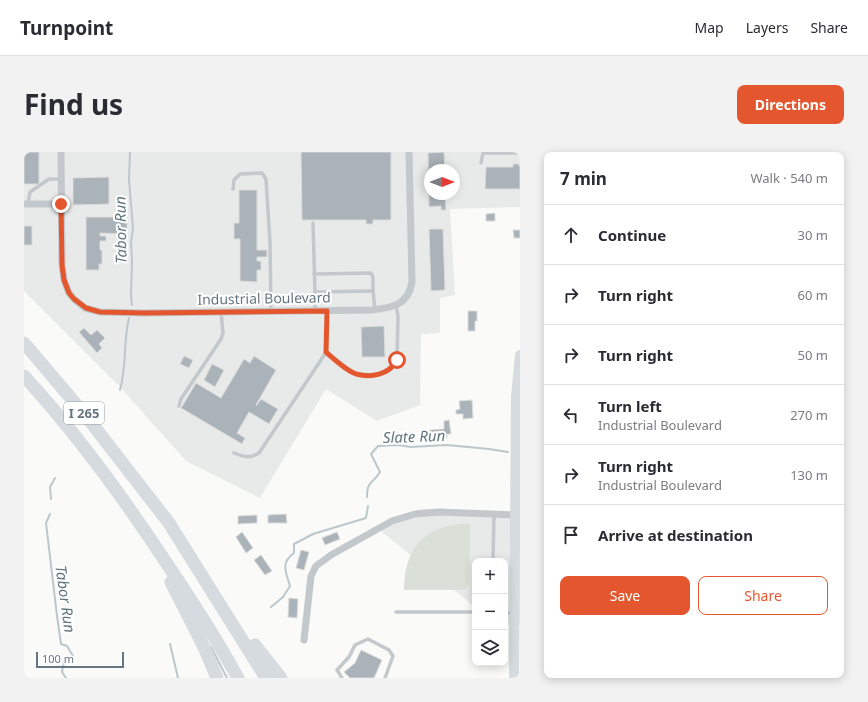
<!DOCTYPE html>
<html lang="en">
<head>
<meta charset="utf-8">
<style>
	body { margin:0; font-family:"Noto Sans",sans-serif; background:#f2f2f3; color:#2b2b33 }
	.controls { position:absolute; right:12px; bottom:12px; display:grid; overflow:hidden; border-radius:8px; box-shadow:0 2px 10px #0003 }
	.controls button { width:36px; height:36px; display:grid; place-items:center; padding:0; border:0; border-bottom:1px solid #e1e1e2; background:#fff; color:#2b2b33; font:20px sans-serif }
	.compass { position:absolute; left:400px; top:12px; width:36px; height:36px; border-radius:50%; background:#fff; box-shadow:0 2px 10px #0003; rotate:90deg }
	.scale { position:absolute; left:12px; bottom:10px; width:88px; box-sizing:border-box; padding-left:4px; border:2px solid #657683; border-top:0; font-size:11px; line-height:14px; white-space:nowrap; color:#657683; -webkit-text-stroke:3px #fff; paint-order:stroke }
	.stop { position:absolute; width:12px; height:12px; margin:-9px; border:3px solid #e4572e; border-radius:50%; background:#fff }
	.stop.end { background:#e4572e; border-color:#fff; box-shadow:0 1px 4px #0008 }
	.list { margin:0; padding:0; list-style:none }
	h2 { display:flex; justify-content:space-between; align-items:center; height:52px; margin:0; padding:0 16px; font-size:17px }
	h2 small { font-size:13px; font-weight:400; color:#7c7c81 }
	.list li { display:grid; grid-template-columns:26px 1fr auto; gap:12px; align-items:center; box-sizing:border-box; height:60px; padding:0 16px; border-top:1px solid #e1e1e2 }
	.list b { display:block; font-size:15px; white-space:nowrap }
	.list p { margin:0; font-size:13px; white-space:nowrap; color:#7c7c81 }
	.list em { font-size:13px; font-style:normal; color:#7c7c81 }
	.actions { display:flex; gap:8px; padding:12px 16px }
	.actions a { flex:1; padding:9px 0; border:1px solid #e4572e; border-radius:8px; text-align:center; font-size:14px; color:#e4572e }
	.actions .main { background:#e4572e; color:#fff }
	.icon { flex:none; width:22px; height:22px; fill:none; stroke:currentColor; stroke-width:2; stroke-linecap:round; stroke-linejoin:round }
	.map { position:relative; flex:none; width:496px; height:526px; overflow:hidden; border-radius:8px }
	header { display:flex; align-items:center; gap:24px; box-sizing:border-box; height:56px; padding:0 20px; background:#fff; border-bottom:1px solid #e1e1e2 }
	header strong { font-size:19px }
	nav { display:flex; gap:22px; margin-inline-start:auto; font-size:14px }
	.intro { display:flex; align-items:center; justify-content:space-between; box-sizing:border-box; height:96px; padding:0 24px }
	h1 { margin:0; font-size:28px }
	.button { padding:10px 18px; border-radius:8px; background:#e4572e; color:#fff; font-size:14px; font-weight:700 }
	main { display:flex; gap:24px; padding:0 24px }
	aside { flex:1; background:#fff; border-radius:8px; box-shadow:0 2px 10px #0003 }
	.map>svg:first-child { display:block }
	.built { fill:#e8e9e9; fill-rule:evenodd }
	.green { fill:#dadfd7 }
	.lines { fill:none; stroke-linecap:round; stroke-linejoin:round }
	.stream { stroke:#bbc7cb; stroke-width:2 }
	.building { fill:#aab3b9; stroke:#dcdcda }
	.lane { stroke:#c3c8cc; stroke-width:3.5 }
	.street { stroke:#c3c8cc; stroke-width:7 }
	.secondary { stroke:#d6dbdf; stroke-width:10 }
	.highway { stroke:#d6dbdf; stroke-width:13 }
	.route { stroke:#e4572e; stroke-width:5 }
	.labels { text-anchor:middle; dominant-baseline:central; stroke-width:4; stroke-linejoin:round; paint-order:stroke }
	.shield { fill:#fff; stroke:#939fa8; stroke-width:1 }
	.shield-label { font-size:13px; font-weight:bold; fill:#657683 }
	.street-label { font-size:14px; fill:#657683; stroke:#fff }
	.water-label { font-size:15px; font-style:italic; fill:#60757c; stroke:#fff }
</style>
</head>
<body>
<header>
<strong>Turnpoint</strong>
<nav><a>Map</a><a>Layers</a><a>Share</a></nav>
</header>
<div class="intro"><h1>Find us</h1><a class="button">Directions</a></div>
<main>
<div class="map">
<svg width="496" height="526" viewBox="0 0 496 526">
	<rect width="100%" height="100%" fill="#fafaf8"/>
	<!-- built -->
	<g class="built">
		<path d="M0,0H496V55L426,57L431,143L416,146V181L397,182L396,253L353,269L302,237L236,346L162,309L96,235L0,139ZM406,18H430V42H406Z"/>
		<polygon points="399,357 496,360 496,526 496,474 481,473 481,409 451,409 451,455 358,380 357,372 379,362"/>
	</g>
	<!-- green -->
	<path class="green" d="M438,372H446L445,433L440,438H380C380,399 398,375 438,372Z"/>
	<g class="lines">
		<!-- stream -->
		<g class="stream">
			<polyline points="106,0 105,27 109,77 107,90 108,109 107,144 108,153"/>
			<path d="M96,238C103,214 99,189 105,166"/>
			<path d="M343,345C343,328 349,332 356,320L347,302L354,294L374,293L387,295L423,293L465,297L484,300"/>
			<polyline points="27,347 26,335 31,326"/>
			<polyline points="26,362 22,371 33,464 37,492 43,494 49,504 40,510 38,520 42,526"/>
			<path d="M247,455L259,445L266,434C262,420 256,411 270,401V392L289,382L342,366L344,354"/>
			<polyline points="146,492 154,526"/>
			<polyline points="187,495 203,526"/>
		</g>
	</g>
	<!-- building -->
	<g class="building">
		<rect x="0" y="0" width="15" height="32"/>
		<polygon points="277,0 367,0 367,68 349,68 349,72 342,72 342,68 278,68"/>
		<polygon points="420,0 421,18 406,18 406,42 421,42 422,58 417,58 417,54 405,55 404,1"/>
		<polygon points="489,12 495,12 495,14 496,14 496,37 461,37 462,15 489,15"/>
		<polygon points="85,25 85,52 49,53 49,26"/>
		<polygon points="215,38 233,38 233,98 243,98 243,105 233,105 233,109 237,109 237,118 233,118 233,130 216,129 216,87 210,87 210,71 215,71"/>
		<polygon points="471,61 471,69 462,69 462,62"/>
		<polygon points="62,65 103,65 103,82 76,81 76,84 82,84 82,89 76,89 76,98 78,98 78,112 75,112 75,118 62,118"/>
		<rect x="0" y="74" width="8" height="19"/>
		<polygon points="405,77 419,77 421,138 407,139"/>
		<polygon points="489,78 496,78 496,86 490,86"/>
		<polygon points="444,159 453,159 453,169 451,169 451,179 444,179"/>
		<polygon points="360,174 361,205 338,205 337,175"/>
		<polygon points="60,176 67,183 73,178 81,186 75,192 78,196 73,201 55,180"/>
		<polygon points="160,204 169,208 165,216 156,212"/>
		<polygon points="230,204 252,218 232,253 233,253 237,247 254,257 245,272 225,260 213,281 221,286 218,292 157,256 172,231 197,246 220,207 226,211"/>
		<polygon points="188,212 200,218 191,235 180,228"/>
		<polygon points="448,248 449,266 439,267 439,262 432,262 432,258 436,257 435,249"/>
		<polygon points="425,268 427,282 423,282 423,286 406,286 406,278 420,277 420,269"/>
		<polygon points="262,362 263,371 244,371 244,363"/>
		<polygon points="233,363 233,371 214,372 214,364"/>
		<polygon points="218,380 229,396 222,401 212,385"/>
		<polygon points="313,380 316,387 301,393 298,386"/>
		<polygon points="277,398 285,400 280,418 272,416"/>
		<polygon points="237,403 248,419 241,423 230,408"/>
		<polygon points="265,446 274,447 273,466 264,465"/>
		<polygon points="337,498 358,508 350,526 326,526 320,520 331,511"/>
	</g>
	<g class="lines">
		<!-- lane -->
		<g class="lane">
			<polyline points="457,11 459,1 496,1"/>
			<polyline points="209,37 210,28 216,22 238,21 242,27 246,90 247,159"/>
			<polyline points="4,52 6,40 25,27 37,27"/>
			<polyline points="289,71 291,140"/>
			<polyline points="290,122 347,121 349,125 349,139"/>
			<polyline points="291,159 291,140 349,139 351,158"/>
			<polyline points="302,200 331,222 351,223 366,217 373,208 374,164 372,153"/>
			<polyline points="155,254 157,247 197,187 199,181 197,160"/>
			<path d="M210,301C220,305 225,307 235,301L297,208L302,200L303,159"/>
			<polyline points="469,409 470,362"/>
			<polyline points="372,460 451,460"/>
			<polyline points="481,461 490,461"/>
			<polyline points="318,526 313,518 325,505 331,493 344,487 365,498 369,504 361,526"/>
		</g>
		<!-- street -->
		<g class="street">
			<path d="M37,0L38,113L40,128L45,141L50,147L61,156L76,160L121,161L347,158C368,156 385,153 388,129L385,0"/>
			<polyline points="0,52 37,52"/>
			<polyline points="280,488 287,424 292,414 307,403 368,369 391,362 415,360 491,363"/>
		</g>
		<!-- secondary -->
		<polyline class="secondary" points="490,526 492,245 496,203"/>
		<!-- highway -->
		<g class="highway">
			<polyline points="0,191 62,264 145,371 242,526"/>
			<path d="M0,224C46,274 87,329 125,385C156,431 187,477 214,526"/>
			<polyline points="147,430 180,495 193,526"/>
			<polyline points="231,493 257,526"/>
		</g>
	</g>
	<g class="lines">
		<!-- route -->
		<path class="route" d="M37,52L38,113L40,128L45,141L50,147L62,156L76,160L121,161L303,159L302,200C310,207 321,218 332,222C347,226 365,223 373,208"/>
	</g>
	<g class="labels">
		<!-- shield labels -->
		<rect class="shield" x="40" y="250" width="40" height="22" rx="3"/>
		<g class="shield-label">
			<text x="60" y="261">I 265</text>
		</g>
		<!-- street labels -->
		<g class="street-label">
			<text transform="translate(240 146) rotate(-1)">Industrial Boulevard</text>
		</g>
		<!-- water labels -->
		<g class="water-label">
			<text transform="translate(96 78) rotate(-91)">Tabor Run</text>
			<text transform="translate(390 284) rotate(-2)">Slate Run</text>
			<text transform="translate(42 447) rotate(82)">Tabor Run</text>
		</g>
	</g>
</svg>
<div class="controls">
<button>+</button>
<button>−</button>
<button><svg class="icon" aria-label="layers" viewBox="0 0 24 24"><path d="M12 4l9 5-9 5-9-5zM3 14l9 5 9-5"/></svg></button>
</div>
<svg class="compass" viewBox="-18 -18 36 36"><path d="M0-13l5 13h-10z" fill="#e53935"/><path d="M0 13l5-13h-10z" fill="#7c7c81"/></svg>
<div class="scale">100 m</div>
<div class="stop" style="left:373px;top:208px"></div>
<div class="stop end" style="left:37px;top:52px"></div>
</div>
<aside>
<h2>7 min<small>Walk · 540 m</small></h2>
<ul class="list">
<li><svg class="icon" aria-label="ahead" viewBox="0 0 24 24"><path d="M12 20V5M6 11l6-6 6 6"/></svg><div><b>Continue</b></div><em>30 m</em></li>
<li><svg class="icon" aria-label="right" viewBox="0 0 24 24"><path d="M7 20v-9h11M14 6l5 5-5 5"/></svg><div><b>Turn right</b></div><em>60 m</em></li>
<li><svg class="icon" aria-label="right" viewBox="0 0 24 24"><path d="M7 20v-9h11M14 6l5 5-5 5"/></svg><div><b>Turn right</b></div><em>50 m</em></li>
<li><svg class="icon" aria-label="left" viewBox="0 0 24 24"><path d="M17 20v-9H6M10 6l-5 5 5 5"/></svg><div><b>Turn left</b><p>Industrial Boulevard</p></div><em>270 m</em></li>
<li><svg class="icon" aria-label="right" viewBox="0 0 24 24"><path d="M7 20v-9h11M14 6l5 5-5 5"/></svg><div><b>Turn right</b><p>Industrial Boulevard</p></div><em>130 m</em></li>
<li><svg class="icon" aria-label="arrive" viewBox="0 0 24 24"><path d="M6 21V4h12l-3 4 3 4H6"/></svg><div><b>Arrive at destination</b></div></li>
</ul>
<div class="actions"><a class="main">Save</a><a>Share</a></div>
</aside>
</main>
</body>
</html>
